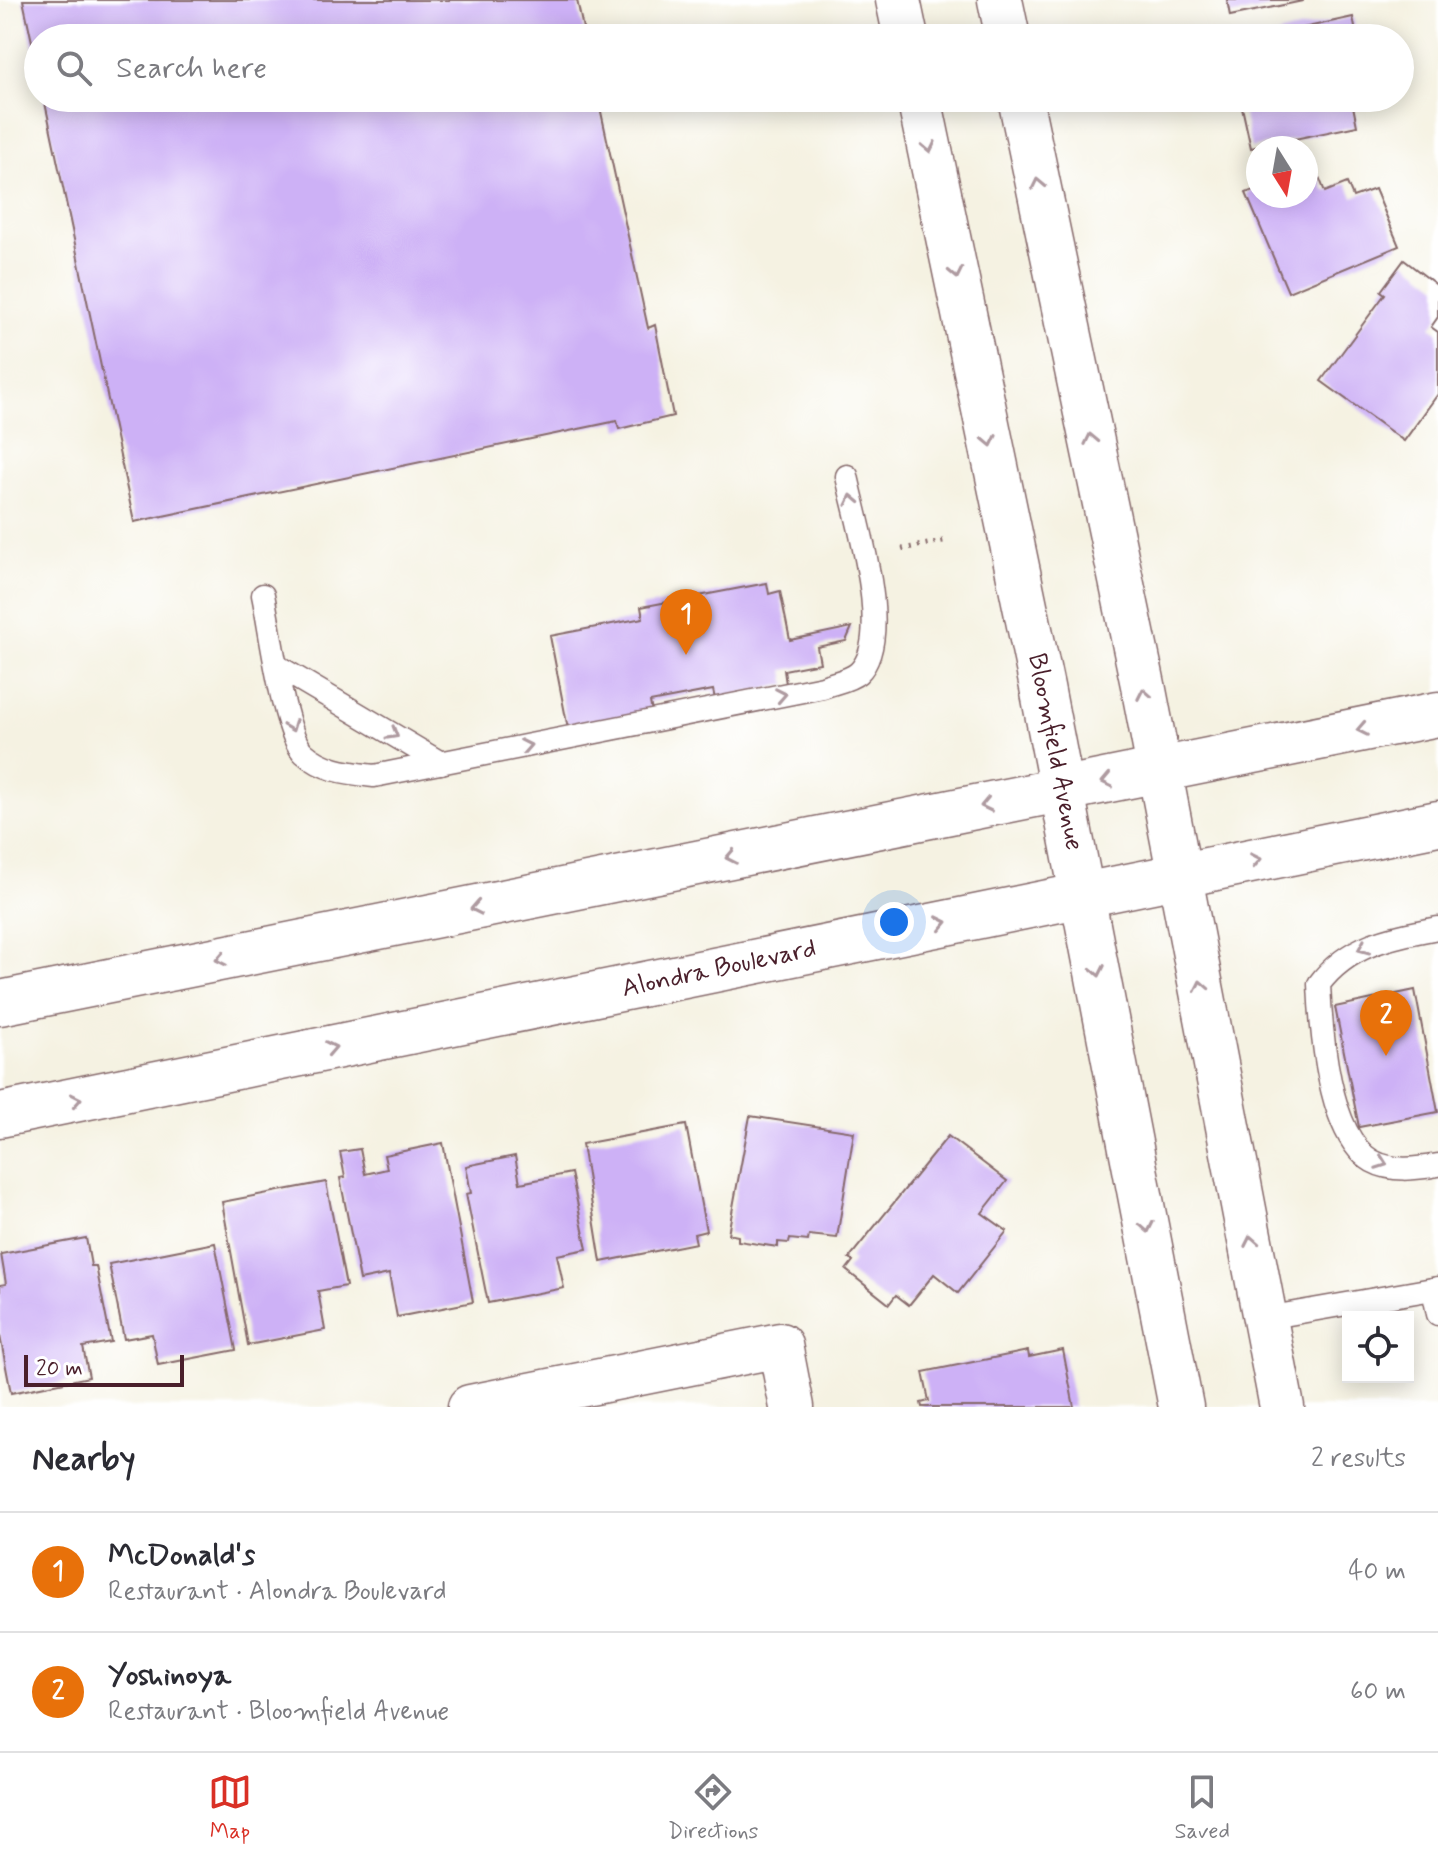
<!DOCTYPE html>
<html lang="en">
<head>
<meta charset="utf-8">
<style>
	body { margin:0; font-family:Mynerve,sans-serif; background:#f7f7f7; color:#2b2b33 }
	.controls { position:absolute; right:24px; bottom:24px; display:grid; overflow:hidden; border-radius:0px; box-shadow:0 4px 20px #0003 }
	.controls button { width:72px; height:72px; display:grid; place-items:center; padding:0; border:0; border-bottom:2px solid #e1e1e2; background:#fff; color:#2b2b33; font:40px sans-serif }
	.compass { position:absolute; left:1246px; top:136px; width:72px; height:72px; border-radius:50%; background:#fff; box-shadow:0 4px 20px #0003; rotate:169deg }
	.scale { position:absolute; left:24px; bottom:20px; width:160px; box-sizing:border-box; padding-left:8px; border:4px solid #4a1f2b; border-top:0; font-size:22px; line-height:28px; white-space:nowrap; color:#4a1f2b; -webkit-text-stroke:6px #fff; paint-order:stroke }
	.you { position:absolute; left:894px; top:922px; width:28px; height:28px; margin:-20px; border:6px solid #fff; border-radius:50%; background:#1a73e8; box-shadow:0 0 0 12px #1a73e833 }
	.badge { display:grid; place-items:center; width:52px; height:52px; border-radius:50%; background:#d93025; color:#fff; font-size:26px; font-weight:700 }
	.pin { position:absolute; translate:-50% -66px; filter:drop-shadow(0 2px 4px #0008) }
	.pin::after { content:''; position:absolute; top:42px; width:28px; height:24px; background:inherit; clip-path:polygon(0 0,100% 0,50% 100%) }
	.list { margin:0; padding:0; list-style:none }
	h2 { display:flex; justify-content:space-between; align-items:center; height:104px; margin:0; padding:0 32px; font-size:34px }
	h2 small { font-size:26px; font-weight:400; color:#7c7c81 }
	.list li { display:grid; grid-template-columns:52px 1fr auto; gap:24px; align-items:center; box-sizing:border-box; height:120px; padding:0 32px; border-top:2px solid #e1e1e2 }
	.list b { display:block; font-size:30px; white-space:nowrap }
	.list p { margin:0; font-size:26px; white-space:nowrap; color:#7c7c81 }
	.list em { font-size:26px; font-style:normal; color:#7c7c81 }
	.icon { flex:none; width:44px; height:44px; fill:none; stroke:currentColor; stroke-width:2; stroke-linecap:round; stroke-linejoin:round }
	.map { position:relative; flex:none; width:1438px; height:1407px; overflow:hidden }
	.search { position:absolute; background:#fff; box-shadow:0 4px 20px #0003; left:24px; right:24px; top:24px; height:88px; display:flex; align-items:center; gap:20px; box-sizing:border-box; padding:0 28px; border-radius:44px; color:#7c7c81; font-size:30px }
	.sheet { height:344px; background:#fff }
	nav { display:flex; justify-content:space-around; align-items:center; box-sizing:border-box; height:112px; border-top:2px solid #e1e1e2; background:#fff; font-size:22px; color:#7c7c81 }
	nav a { display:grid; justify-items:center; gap:4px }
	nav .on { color:#d93025 }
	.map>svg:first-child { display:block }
	.building { fill:#cdb1f6 }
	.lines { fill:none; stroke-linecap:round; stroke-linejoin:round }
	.service-casing { stroke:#86696b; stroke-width:25 }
	.minor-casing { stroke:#86696b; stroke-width:47 }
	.secondary-casing { stroke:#86696b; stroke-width:47 }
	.path { stroke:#86696b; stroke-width:5; stroke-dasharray:2 6; stroke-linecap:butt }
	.service { stroke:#fff; stroke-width:22 }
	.minor { stroke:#fff; stroke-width:44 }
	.secondary { stroke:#fff; stroke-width:44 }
	.oneway { stroke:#ae9aa0 }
	.labels { text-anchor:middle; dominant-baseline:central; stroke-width:8; stroke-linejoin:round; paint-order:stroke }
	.street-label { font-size:26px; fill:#4a1f2b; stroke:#fff }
</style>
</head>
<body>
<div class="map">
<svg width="1438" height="1407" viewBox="0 0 1438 1407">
	<rect width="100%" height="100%" fill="#fff"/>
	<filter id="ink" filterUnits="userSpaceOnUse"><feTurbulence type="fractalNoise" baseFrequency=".0125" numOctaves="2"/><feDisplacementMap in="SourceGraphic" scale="16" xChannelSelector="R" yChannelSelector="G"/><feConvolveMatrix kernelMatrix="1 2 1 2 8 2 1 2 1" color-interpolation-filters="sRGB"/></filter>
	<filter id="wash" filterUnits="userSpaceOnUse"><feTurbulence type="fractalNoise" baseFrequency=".006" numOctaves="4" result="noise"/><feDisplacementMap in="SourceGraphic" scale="32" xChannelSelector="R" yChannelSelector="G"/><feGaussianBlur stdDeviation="1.8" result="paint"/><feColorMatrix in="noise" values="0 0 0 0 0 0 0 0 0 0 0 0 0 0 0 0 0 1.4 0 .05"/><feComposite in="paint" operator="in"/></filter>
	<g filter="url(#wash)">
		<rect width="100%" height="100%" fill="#f5f2e2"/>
		<g id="blocks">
			<!-- building -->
			<g class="building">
				<polygon points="23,0 577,0 585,38 38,38 37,65"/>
				<polygon points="1227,0 1303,0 1303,1 1230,16"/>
				<polygon points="1353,17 1357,38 1268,38 1285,32"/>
				<polygon points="44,98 598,98 648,328 655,325 673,416 619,429 617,421 134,522"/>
				<polygon points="1240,98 1361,98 1361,99 1352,101 1357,126 1251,148"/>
				<polygon points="1314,164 1325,192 1347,183 1353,197 1375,189 1399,246 1288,292 1246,193 1258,188 1258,196 1306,196 1306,168"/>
				<polygon points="1404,260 1438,286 1438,317 1431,327 1438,332 1438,394 1404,441 1321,381 1385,294 1381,291"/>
				<polygon points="767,583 769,594 780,591 790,640 852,627 846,641 817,647 820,663 784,670 786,684 715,699 713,690 650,702 652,712 568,729 550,636 643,618 641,607"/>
				<polygon points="1415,990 1438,1112 1359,1127 1335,1007"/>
				<polygon points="750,1116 854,1132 837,1238 809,1235 808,1241 790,1239 789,1243 778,1242 778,1247 738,1241 738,1236 728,1234"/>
				<polygon points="686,1125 706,1231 694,1234 696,1243 601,1262 582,1144"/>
				<polygon points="948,1136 1007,1181 982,1213 1007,1231 958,1293 934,1274 909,1305 896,1295 889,1304 846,1270 853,1261 849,1258"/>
				<polygon points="443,1143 473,1302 397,1317 389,1274 360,1280 340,1178 345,1177 340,1152 360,1149 365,1174 387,1169 384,1155"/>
				<polygon points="515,1156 520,1183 571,1173 587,1249 557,1255 564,1288 488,1303 466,1194 471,1193 466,1166"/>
				<polygon points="326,1182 346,1286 318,1291 325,1330 248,1345 222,1202"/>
				<polygon points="86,1238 91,1266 96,1266 111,1342 83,1347 89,1377 11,1393 0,1336 0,1285 6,1284 1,1254"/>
				<polygon points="215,1243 236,1350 158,1365 152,1334 124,1339 109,1264"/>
				<polygon points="1063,1350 1074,1407 922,1407 921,1403 929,1401 923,1372 1028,1351 1029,1357"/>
			</g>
		</g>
	</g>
	<g filter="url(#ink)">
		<use href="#blocks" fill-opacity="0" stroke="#86696b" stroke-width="2"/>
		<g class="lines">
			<!-- service casing -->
			<g class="service-casing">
				<g id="service">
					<path d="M263,595C270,627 283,734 304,753C324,771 349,773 374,776L823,687C833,683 850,680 858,673C895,639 856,520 847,476"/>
					<polyline points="277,666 441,763"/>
					<path d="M1438,928C1391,937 1349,944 1319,984C1321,1030 1328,1135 1372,1161C1392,1172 1416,1169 1438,1165"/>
					<polyline points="1438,1288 1433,1289 1438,1314"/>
					<polyline points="1266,1318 1433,1289"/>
				</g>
			</g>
			<!-- minor casing -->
			<g class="minor-casing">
				<polyline id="minor" points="470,1407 780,1345 792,1407"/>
			</g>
			<!-- secondary casing -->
			<g class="secondary-casing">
				<g id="secondary">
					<polyline points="898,0 906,38"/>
					<polyline points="1000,0 1008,38"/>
					<polyline points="919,98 1042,687 1181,1407"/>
					<polyline points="1020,98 1143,685 1282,1407"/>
					<polyline points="0,1003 1438,714"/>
					<polyline points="0,1115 1438,823"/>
				</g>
			</g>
			<!-- path -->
			<polyline class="path" points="902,549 948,540"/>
			<!-- service -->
			<use href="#service" class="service"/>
			<!-- minor -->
			<use href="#minor" class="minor"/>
			<!-- secondary -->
			<use href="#secondary" class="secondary"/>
		</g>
		<!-- one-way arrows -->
		<defs><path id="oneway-chevron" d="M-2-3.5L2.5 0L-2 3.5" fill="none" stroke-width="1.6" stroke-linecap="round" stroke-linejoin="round" transform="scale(2)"/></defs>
		<g class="oneway">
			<use href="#oneway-chevron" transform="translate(929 147) rotate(78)"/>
			<use href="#oneway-chevron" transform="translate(1038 184) rotate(-102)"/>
			<use href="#oneway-chevron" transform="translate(956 273) rotate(78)"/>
			<use href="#oneway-chevron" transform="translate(1091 439) rotate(-102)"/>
			<use href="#oneway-chevron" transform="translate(990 441) rotate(78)"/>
			<use href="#oneway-chevron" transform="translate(852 500) rotate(-102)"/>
			<use href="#oneway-chevron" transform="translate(1144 694) rotate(-101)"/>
			<use href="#oneway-chevron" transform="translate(781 695) rotate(-11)"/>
			<use href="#oneway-chevron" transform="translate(291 726) rotate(69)"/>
			<use href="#oneway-chevron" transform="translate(1362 729) rotate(169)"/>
			<use href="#oneway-chevron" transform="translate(393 734) rotate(30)"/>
			<use href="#oneway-chevron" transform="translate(526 746) rotate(-11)"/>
			<use href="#oneway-chevron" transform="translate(1107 781) rotate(168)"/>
			<use href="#oneway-chevron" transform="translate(986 805) rotate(168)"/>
			<use href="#oneway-chevron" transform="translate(731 857) rotate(169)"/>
			<use href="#oneway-chevron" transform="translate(1256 860) rotate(-11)"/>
			<use href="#oneway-chevron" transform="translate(476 908) rotate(169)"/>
			<use href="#oneway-chevron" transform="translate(942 923) rotate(-12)"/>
			<use href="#oneway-chevron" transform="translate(1363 948) rotate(157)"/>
			<use href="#oneway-chevron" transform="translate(221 959) rotate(169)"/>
			<use href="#oneway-chevron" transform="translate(1098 971) rotate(79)"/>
			<use href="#oneway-chevron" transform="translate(1201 986) rotate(-101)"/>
			<use href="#oneway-chevron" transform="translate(331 1048) rotate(-11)"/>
			<use href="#oneway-chevron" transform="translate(76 1100) rotate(-11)"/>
			<use href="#oneway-chevron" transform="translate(1382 1163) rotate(20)"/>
			<use href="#oneway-chevron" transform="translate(1147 1227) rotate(79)"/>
			<use href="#oneway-chevron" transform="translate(1251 1241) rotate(-101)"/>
		</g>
	</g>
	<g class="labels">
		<!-- street labels -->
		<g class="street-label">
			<text transform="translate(1055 752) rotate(79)">Bloomfield Avenue</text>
			<text transform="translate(719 969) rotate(-12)">Alondra Boulevard</text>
		</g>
	</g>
</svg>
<div class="controls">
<button><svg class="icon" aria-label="locate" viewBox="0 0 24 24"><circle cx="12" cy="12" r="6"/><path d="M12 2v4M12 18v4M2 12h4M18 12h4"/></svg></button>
</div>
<svg class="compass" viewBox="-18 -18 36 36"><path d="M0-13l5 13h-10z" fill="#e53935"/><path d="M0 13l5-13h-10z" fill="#7c7c81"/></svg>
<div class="scale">20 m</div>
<div class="you"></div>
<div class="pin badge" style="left:686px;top:655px;background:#e8710a">1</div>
<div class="pin badge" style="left:1386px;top:1056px;background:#e8710a">2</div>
<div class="search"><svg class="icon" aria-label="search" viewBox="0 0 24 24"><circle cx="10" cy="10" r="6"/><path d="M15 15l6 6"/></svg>Search here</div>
</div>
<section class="sheet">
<h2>Nearby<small>2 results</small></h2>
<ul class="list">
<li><span class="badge" style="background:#e8710a">1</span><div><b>McDonald's</b><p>Restaurant · Alondra Boulevard</p></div><em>40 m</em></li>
<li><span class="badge" style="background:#e8710a">2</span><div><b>Yoshinoya</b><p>Restaurant · Bloomfield Avenue</p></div><em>60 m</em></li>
</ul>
</section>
<nav>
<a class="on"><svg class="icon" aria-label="map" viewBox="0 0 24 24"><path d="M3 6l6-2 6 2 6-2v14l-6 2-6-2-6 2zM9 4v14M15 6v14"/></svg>Map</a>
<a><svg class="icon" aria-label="directions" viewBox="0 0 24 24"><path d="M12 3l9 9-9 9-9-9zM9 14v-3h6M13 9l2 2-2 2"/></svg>Directions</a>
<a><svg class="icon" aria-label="saved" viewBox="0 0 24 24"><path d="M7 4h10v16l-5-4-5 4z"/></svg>Saved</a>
</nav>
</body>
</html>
